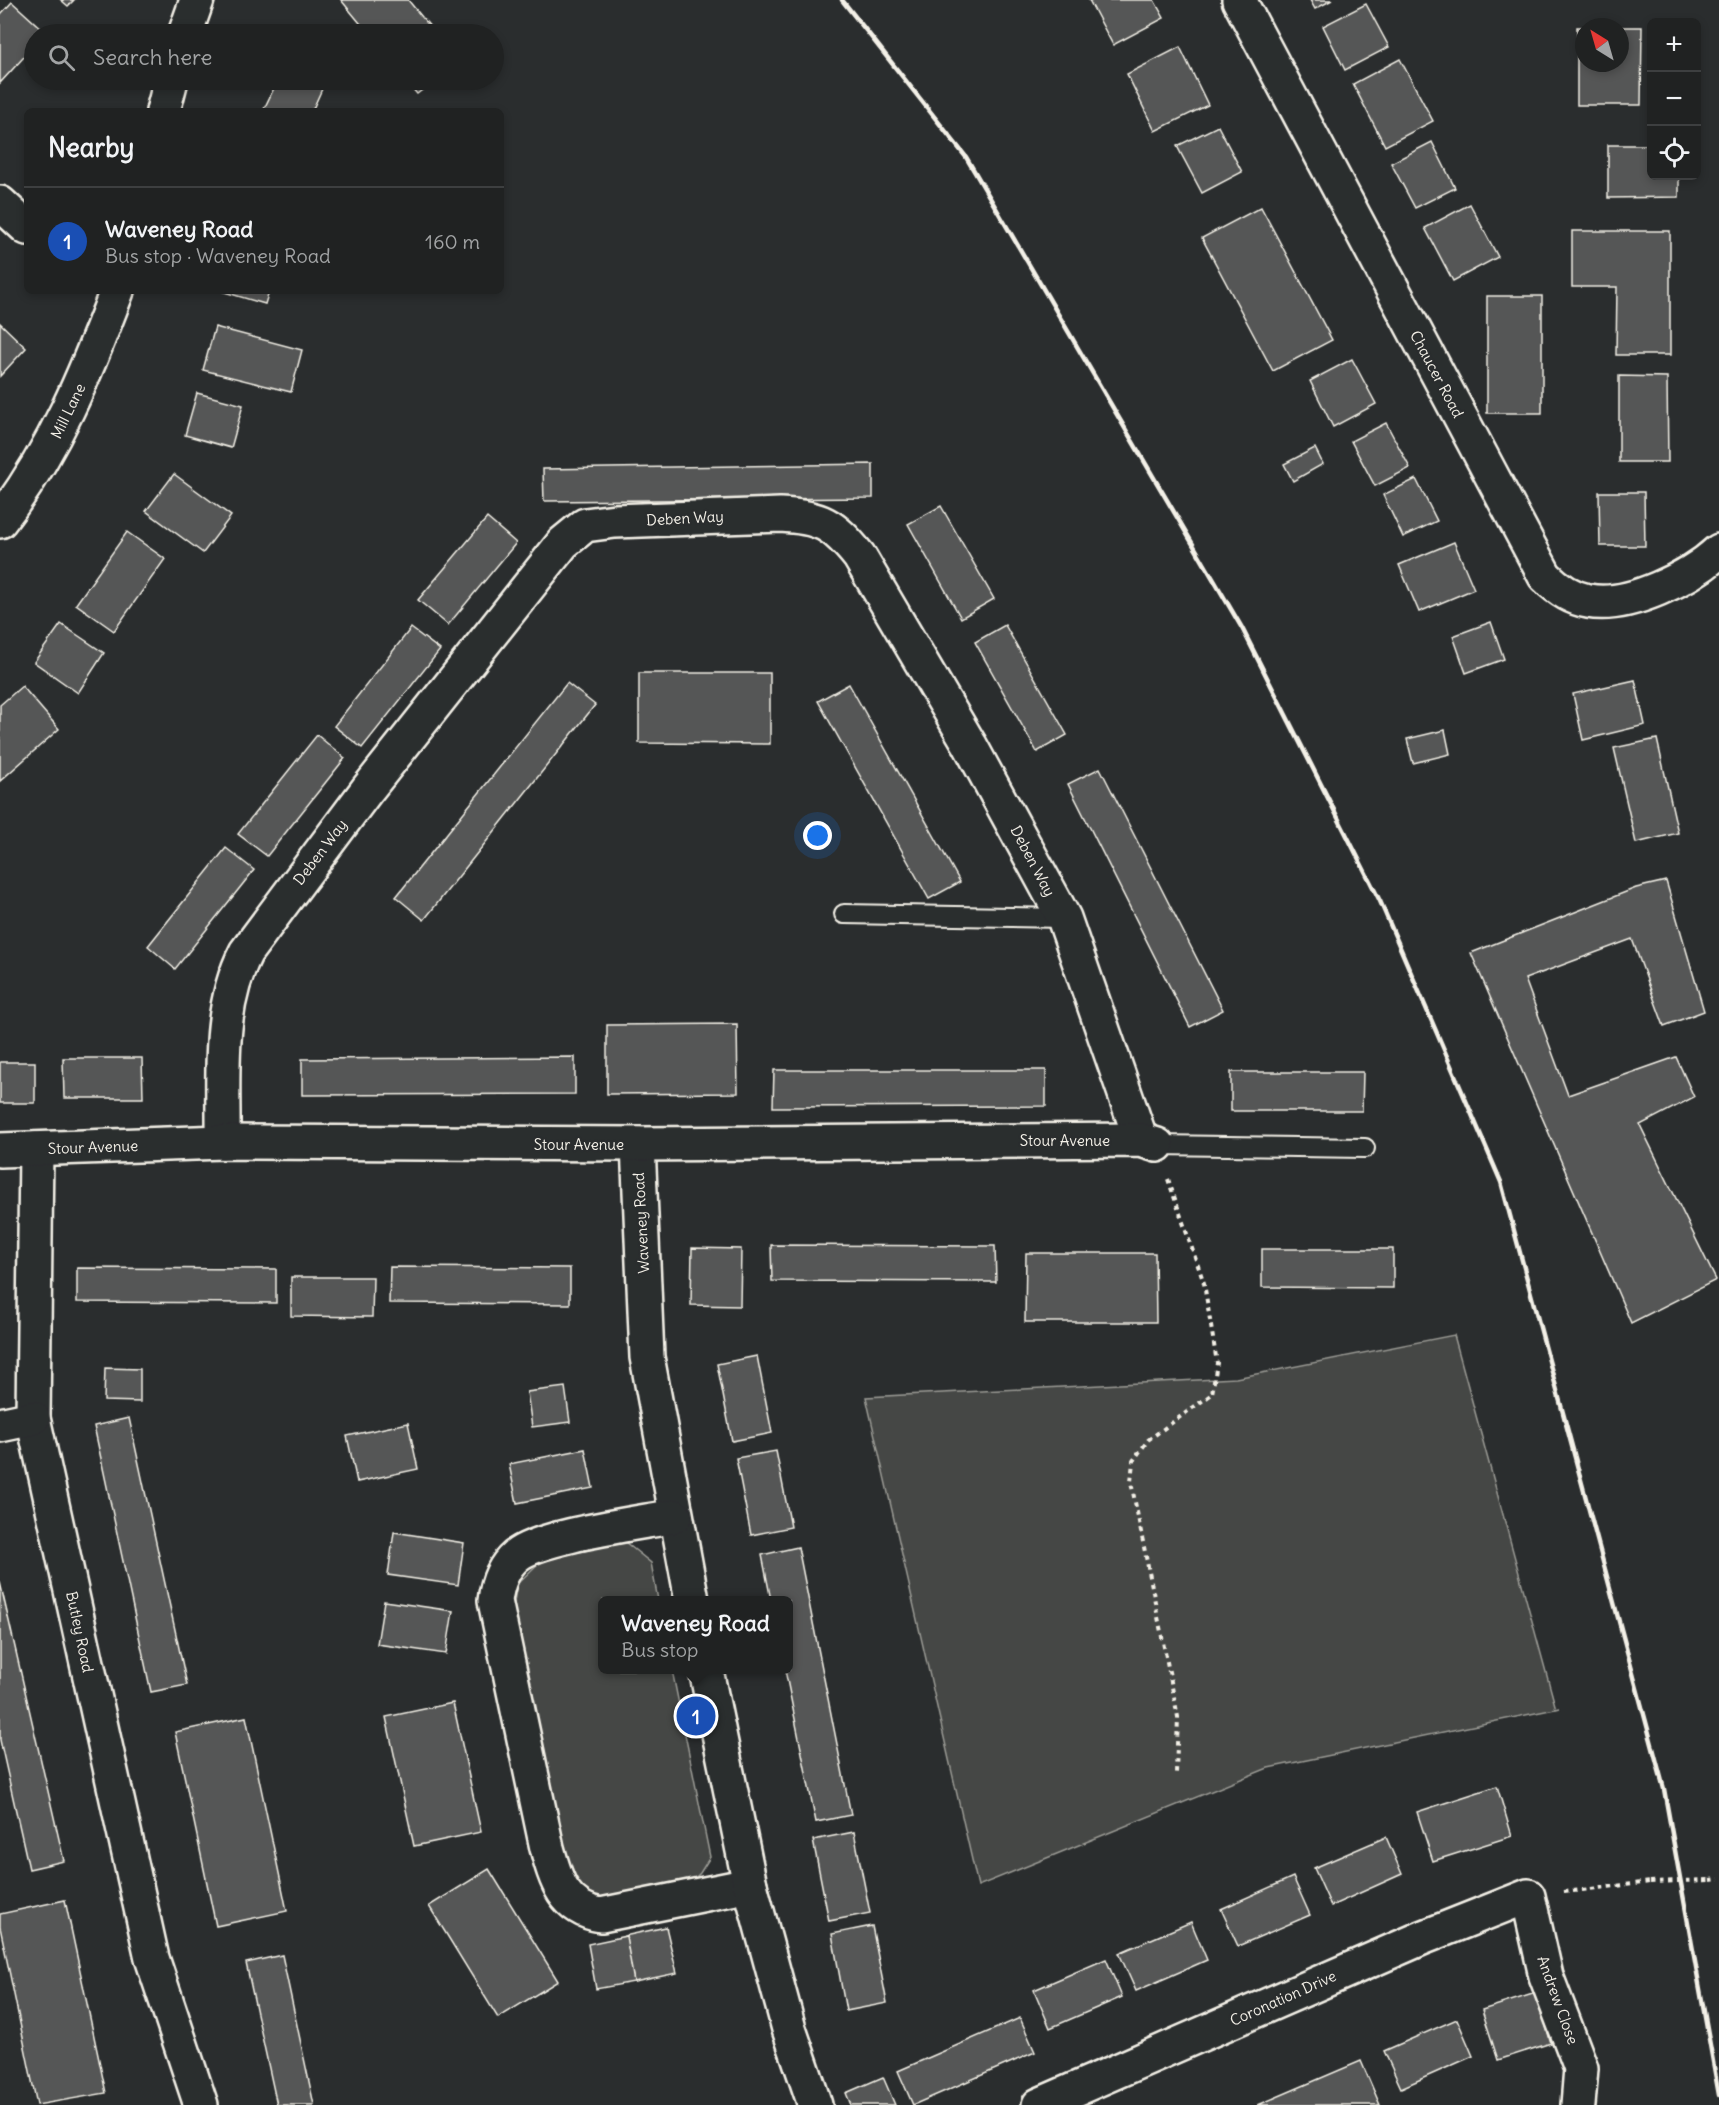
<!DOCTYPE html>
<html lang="en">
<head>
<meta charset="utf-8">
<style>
	body { margin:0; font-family:Delius,sans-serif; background:#282a2a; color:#f1f3f6 }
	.controls { position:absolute; right:18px; top:18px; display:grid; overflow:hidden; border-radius:9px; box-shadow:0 3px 9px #0003 }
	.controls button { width:54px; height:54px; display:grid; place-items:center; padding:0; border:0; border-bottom:2px solid #3d3f40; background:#202222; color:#f1f3f6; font:30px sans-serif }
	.compass { position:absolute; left:1575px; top:18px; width:54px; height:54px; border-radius:50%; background:#202222; box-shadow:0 3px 9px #0003; rotate:323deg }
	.you { position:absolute; left:818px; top:836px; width:21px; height:21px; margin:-15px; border:4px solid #fff; border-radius:50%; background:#1a73e8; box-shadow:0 0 0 9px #1a73e833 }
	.badge { display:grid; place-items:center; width:39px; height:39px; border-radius:50%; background:#ff9aa2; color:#fff; font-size:20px; font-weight:700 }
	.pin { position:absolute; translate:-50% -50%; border:3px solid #fff; box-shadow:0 2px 6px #0006 }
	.popup { position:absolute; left:598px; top:1596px; width:195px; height:78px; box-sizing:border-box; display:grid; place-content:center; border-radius:9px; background:#202222; filter:drop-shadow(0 2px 4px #0005); font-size:20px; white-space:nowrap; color:#a2a4a5 }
	.popup b { font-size:22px; color:#f1f3f6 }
	.popup::after { content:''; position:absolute; left:50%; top:100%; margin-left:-12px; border:12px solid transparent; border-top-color:#202222 }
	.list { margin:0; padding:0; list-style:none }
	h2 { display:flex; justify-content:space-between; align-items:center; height:78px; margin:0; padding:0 24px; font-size:26px }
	h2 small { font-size:20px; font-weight:400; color:#a2a4a5 }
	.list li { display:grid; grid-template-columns:39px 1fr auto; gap:18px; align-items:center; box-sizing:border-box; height:108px; padding:0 24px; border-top:2px solid #3d3f40 }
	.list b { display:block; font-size:22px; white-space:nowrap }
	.list p { margin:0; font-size:20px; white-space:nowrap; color:#a2a4a5 }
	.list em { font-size:20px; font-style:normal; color:#a2a4a5 }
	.icon { flex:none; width:33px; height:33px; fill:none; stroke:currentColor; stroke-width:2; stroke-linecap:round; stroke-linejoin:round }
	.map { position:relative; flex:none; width:1719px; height:2105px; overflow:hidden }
	.search { position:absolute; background:#202222; box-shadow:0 3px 9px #0003; left:24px; top:24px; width:480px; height:66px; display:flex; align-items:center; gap:15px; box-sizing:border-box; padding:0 21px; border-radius:33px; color:#a2a4a5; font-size:22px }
	.panel { position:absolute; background:#202222; box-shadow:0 3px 9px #0003; left:24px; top:108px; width:480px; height:186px; border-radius:9px }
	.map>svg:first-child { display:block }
	.green { fill:#444645; stroke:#9c9c96; stroke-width:1.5 }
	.building { fill:#555756; stroke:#f4f1e8; stroke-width:1.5 }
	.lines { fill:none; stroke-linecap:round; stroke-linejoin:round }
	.lane-casing { stroke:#f4f1e8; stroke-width:22 }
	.street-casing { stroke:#f4f1e8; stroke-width:38 }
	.secondary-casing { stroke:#f4f1e8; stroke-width:38 }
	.path { stroke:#f4f1e8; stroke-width:4; stroke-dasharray:4.5 4.5; stroke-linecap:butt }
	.lane { stroke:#2a2d2e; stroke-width:18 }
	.street { stroke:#2a2d2e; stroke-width:33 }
	.secondary { stroke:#2a2d2e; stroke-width:33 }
	.rail { stroke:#f4f1e8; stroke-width:4.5 }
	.path-bridge { stroke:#f4f1e8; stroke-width:4; stroke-dasharray:4.5 4.5; stroke-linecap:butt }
	.labels { text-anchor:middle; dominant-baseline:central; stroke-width:4.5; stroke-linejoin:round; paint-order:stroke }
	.street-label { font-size:15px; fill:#f4f1e8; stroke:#2a2d2e }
</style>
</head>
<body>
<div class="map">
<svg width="1719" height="2105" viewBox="0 0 1719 2105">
	<rect width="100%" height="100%" fill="#2a2d2e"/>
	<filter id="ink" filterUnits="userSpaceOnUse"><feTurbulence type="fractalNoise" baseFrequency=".0167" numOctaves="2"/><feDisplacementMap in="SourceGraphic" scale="12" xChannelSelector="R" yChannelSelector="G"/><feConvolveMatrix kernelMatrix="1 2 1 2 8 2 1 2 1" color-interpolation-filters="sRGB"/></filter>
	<g filter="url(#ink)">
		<!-- green -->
		<g class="green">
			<polygon points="1454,1335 1556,1709 1560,1708 1268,1768 978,1886 866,1397 1236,1378"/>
			<polygon points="625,1542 651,1563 658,1600 603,1600 603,1670 672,1670 710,1857 700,1873 687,1886 604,1899 587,1893 566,1874 512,1614 517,1584 542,1560"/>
		</g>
		<!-- building -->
		<g class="building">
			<polygon points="61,0 74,0 68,6"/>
			<polygon points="341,0 408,0 436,34 369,34"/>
			<polygon points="1089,0 1154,0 1164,18 1113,45"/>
			<polygon points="1310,0 1332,0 1315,9"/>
			<polygon points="12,2 46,33 34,34 34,46 0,83 0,15"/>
			<polygon points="1366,4 1389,47 1345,70 1323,26"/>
			<polygon points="1577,27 1584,27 1584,63 1620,63 1620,27 1642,27 1641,105 1577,105"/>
			<polygon points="1180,47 1208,105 1155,131 1127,74"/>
			<polygon points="1400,59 1433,121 1385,146 1353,84"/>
			<polygon points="278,80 326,80 312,111 263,111"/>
			<polygon points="405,80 435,80 417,94"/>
			<polygon points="1218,126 1242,172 1202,193 1177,146"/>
			<polygon points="1432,142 1455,188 1415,208 1391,163"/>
			<polygon points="1608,145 1652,145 1652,176 1679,176 1679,197 1608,198"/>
			<polygon points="1470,204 1498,257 1453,281 1425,228"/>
			<polygon points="1261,207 1332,340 1273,371 1202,238"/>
			<polygon points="1572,231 1670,231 1670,355 1616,355 1617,287 1572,287"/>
			<polygon points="221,291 269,291 265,304"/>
			<rect x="1487" y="296" width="55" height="117"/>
			<polygon points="0,323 26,348 0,376"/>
			<polygon points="215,327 302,350 291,392 203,370"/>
			<polygon points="1352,359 1376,404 1333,427 1310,381"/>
			<polygon points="1619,376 1667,377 1668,462 1619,462"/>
			<polygon points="197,393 243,405 231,448 185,435"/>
			<polygon points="1386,423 1410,468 1375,486 1351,441"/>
			<polygon points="1315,448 1323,464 1293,481 1284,464"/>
			<polygon points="873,464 873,498 544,501 543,469"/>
			<polygon points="174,474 231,516 203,553 146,511"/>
			<polygon points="1416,479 1437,521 1403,537 1383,495"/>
			<polygon points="1599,492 1644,492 1645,546 1600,546"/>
			<polygon points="941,506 994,599 961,618 908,524"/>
			<polygon points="487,518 516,543 448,625 418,600"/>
			<polygon points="127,532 165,559 114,631 76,604"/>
			<polygon points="1454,542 1474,589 1419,612 1399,565"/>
			<polygon points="1491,622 1504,659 1466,673 1453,636"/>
			<polygon points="61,624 104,653 78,693 34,662"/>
			<polygon points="1005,625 1067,735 1037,752 975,642"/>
			<polygon points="411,628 440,650 362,748 334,726"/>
			<polygon points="639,673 770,673 770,744 639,743"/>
			<polygon points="1635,680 1645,725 1583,740 1573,694"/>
			<polygon points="567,683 595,705 424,920 396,897"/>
			<polygon points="849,684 960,882 929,899 818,701"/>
			<polygon points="22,686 59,729 0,781 0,705"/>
			<polygon points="1445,730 1450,754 1413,763 1407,739"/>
			<polygon points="317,735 345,758 267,856 238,834"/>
			<polygon points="1657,739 1678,833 1636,843 1614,748"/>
			<polygon points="1100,768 1223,1010 1190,1027 1068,784"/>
			<polygon points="226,848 254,870 175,969 148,946"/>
			<polygon points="1666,881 1704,1011 1664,1026 1632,939 1525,979 1568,1095 1676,1057 1694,1097 1640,1125 1716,1280 1631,1323 1471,953 1636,888"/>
			<polygon points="737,1024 738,1093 607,1094 607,1025"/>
			<polygon points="575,1057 575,1094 302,1095 302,1059"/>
			<polygon points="63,1058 142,1058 143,1098 64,1098"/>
			<rect x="0" y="1062" width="35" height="41"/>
			<polygon points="774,1070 1046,1070 1046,1106 773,1107"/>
			<polygon points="1231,1072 1363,1072 1362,1111 1231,1111"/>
			<polygon points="771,1245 995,1246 996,1282 772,1281"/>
			<polygon points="692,1248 741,1249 740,1306 691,1305"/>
			<polygon points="1262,1249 1393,1249 1393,1288 1262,1287"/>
			<polygon points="1026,1253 1155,1253 1156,1322 1025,1322"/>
			<polygon points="390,1267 570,1268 570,1304 389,1303"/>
			<polygon points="77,1268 276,1269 276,1303 77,1302"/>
			<polygon points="291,1277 373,1277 372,1317 291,1316"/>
			<polygon points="757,1356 772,1433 732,1441 717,1364"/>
			<polygon points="105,1368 140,1369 140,1402 104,1401"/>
			<polygon points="565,1387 570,1422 532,1427 527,1392"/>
			<polygon points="129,1418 187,1685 151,1692 94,1426"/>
			<polygon points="408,1423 418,1469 357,1482 347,1436"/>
			<polygon points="585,1449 593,1488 517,1503 509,1464"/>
			<polygon points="776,1451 791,1527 751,1535 736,1458"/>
			<polygon points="394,1532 464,1543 458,1585 388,1575"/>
			<polygon points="798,1547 851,1815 816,1822 785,1670 789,1670 789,1600 771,1600 762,1555"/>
			<polygon points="0,1582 64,1861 29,1869 0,1740"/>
			<polygon points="384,1601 453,1611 446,1654 377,1644"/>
			<polygon points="453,1703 481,1832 414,1846 386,1717"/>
			<polygon points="246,1717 287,1911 216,1926 175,1732"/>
			<polygon points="1497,1786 1512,1836 1433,1861 1417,1812"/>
			<polygon points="854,1832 870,1913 829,1921 813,1840"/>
			<polygon points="1386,1837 1402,1874 1331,1906 1314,1868"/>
			<polygon points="489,1869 558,1981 498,2018 429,1906"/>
			<polygon points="1293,1877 1310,1915 1238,1946 1221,1909"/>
			<polygon points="65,1900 106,2093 37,2105 0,1927 0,1914"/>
			<polygon points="1191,1922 1207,1960 1136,1991 1119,1953"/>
			<polygon points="872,1926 887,2003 846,2011 832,1934"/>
			<polygon points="666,1927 677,1973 634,1982 624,1936"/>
			<polygon points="626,1936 634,1982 596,1989 588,1944"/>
			<polygon points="282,1955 314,2105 277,2105 246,1963"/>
			<polygon points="1106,1959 1122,1997 1050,2028 1034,1990"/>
			<polygon points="1536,1993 1551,2043 1498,2060 1482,2010"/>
			<polygon points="1020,2018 1035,2052 913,2105 898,2071"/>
			<polygon points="1457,2019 1473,2056 1401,2088 1384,2051"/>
			<polygon points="1361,2061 1380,2105 1258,2105"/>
			<polygon points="883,2077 895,2105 851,2105 846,2093"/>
		</g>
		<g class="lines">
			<!-- lane casing -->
			<g class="lane-casing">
				<g id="lane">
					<polyline points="844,914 1064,918"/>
					<polyline points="1157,1145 1365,1148"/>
				</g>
			</g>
			<!-- street casing -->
			<g class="street-casing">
				<g id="street">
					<path d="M1239,0L1545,576C1557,588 1570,598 1588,601C1628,609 1691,577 1719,551"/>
					<polyline points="0,203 27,228"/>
					<path d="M223,1142C224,1079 216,1010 246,952L367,790L563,543L585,525L615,521L780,515C821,517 833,524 859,556L970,745L1064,918L1141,1140"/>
					<polyline points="638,1144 647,1357 692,1600"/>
					<polyline points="36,1149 33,1418 152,1958 201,2105"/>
					<polyline points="0,1150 223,1142 638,1144 1141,1140 1157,1145"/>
					<polyline points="0,1425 33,1418"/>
					<path d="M675,1516C641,1523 539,1536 516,1556C502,1568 497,1584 495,1601L547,1848C556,1881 564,1909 601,1915L750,1885"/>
					<polyline points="706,1670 750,1885 789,2029 815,2105"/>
					<polyline points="1039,2105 1422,1938 1528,1896 1546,1976 1581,2068 1578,2105"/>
				</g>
			</g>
			<!-- secondary casing -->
			<g class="secondary-casing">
				<g id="secondary">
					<polyline points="185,34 197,0"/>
					<polyline points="163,111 171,80"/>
					<path d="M0,521C54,451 86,373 117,291"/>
				</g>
			</g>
			<!-- path -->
			<g class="path">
				<polyline points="1168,1179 1204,1283 1217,1363 1212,1394 1148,1440 1133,1461 1131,1482 1178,1717 1176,1773"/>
				<polyline points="1710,1880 1719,1879"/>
				<polyline points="1564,1892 1650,1882"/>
			</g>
			<!-- lane -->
			<use href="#lane" class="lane"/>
			<!-- street -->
			<use href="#street" class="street"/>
			<!-- secondary -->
			<use href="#secondary" class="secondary"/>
			<!-- rail -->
			<polyline class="rail" points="842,0 966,157 1242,628 1380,901 1501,1182 1664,1789 1719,2095"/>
			<!-- path-bridge -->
			<polyline class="path-bridge" points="1650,1882 1710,1880"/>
		</g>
	</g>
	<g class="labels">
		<!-- street labels -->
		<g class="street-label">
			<text transform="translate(1437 374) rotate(62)">Chaucer Road</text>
			<text transform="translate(68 411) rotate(-64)">Mill Lane</text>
			<text transform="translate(685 518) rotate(-3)">Deben Way</text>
			<text transform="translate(320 852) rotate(-53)">Deben Way</text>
			<text transform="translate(1033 861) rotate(62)">Deben Way</text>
			<text x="1065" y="1140">Stour Avenue</text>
			<text x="579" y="1144">Stour Avenue</text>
			<text transform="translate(93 1147) rotate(-2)">Stour Avenue</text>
			<text transform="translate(641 1223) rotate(-93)">Waveney Road</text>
			<text transform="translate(80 1632) rotate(78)">Butley Road</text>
			<text transform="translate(1283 1998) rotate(-24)">Coronation Drive</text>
			<text transform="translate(1558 2000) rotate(70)">Andrew Close</text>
		</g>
	</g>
</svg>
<div class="controls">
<button>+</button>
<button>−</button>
<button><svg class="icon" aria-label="locate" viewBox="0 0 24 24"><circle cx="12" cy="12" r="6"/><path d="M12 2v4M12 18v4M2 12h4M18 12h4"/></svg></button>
</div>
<svg class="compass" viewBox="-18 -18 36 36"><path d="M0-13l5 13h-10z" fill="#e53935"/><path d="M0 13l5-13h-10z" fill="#a2a4a5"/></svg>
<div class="you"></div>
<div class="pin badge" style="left:696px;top:1716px;background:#1a4fb4">1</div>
<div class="popup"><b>Waveney Road</b>Bus stop</div>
<div class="search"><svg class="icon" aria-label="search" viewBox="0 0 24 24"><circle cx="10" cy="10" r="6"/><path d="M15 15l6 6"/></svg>Search here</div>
<section class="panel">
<h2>Nearby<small></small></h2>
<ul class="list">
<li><span class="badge" style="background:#1a4fb4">1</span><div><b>Waveney Road</b><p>Bus stop · Waveney Road</p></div><em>160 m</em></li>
</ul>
</section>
</div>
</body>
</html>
